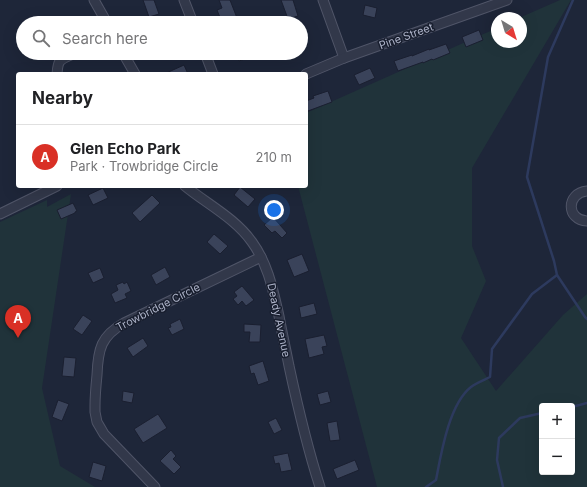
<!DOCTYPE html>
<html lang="en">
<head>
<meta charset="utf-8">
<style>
	body { margin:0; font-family:Inter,sans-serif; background:#f6f6f6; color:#202124 }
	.controls { position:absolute; right:12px; bottom:12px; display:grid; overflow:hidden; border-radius:4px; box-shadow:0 4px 16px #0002 }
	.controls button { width:36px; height:36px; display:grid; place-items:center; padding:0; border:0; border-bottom:1px solid #e0e0e0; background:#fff; color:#202124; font:20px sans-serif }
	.compass { position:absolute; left:491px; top:12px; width:36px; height:36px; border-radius:50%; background:#fff; box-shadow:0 4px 16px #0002; rotate:142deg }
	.you { position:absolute; left:274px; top:210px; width:14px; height:14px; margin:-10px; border:3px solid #fff; border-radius:50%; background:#1a73e8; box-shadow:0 0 0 6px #1a73e833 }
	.badge { display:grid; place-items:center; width:26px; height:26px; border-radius:50%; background:#d93025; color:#fff; font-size:13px; font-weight:700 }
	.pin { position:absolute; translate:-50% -33px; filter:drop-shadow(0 1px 2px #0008) }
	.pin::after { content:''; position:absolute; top:21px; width:14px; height:12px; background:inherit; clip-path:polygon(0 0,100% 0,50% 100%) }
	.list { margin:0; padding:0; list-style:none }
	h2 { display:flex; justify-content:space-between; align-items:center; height:52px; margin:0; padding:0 16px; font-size:17px }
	h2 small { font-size:13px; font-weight:400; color:#757577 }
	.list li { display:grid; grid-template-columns:26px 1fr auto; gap:12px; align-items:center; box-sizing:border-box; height:64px; padding:0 16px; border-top:1px solid #e0e0e0 }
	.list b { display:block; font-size:15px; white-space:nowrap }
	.list p { margin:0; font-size:13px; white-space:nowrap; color:#757577 }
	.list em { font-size:13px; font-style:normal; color:#757577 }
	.icon { flex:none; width:22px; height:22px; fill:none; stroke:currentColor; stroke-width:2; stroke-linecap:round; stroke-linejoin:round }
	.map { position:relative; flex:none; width:587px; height:487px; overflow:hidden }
	.search { position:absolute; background:#fff; box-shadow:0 4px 16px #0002; left:16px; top:16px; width:292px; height:44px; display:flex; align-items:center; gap:10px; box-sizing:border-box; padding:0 14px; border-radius:22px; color:#757577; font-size:15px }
	.panel { position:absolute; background:#fff; box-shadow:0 4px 16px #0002; left:16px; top:72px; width:292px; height:116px; border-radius:4px }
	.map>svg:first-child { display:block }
	.green { fill:#20333a; fill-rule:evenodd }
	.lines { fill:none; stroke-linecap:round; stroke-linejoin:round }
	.stream { stroke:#2d3a5e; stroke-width:2.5 }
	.building { fill:#3a435a; stroke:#1a1f30 }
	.minor-casing { stroke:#505568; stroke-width:11 }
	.minor { stroke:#32384a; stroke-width:9 }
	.labels { text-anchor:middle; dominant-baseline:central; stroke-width:3; stroke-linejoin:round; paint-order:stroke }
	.street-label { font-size:11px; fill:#acb2c7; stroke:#181e2e }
</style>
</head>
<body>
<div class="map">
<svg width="587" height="487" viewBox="0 0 587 487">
	<rect width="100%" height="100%" fill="#1e2639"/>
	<!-- green -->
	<g class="green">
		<path d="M560,0H571L472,168V246L486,281L461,338L496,391L563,315L587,294V487H377L298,186H306V113L497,28V42H521V18H519ZM542,406H572V472H542Z"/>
		<polygon points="71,194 42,388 60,466 95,487 0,487 0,222 47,200 47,207"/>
	</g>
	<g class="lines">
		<!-- stream -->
		<g class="stream">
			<polyline points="573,0 548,57 527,177 554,261 557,275 585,317 587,319"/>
			<polyline points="572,407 587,403"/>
			<path d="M426,487L436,480C441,454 449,404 471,387C476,383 484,380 490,377L492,349L532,294L557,275"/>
			<polyline points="503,487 497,460 499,438 520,418 542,413"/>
		</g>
	</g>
	<!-- building -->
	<g class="building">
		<polygon points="143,0 154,0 159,14 149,17"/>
		<polygon points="219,0 230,0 239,23 224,23 223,19 221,20 217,10 222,8"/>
		<polygon points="281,0 293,0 298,16 288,19"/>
		<polygon points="365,5 377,8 375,18 363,15"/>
		<polygon points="479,30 483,40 466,47 462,37"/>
		<polygon points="446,44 450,53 433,60 432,59 423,63 423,62 398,71 394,61 412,55 412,56 429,49 429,50"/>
		<polygon points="236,53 258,53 259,54 239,61"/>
		<polygon points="184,65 188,74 164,74"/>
		<polygon points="370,68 375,78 359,85 354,75"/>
		<polygon points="328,91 332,102 308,111 306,105 306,101 314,98 313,96"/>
		<polygon points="240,187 255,199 248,207 234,195"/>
		<polygon points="103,188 108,198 93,205 88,195"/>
		<polygon points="152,195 160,203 140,222 132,213"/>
		<polygon points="73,203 77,211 75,212 75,213 61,219 57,210"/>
		<polygon points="273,217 287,233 282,238 275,231 272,233 264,225"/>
		<polygon points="214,234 228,246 220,254 207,242"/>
		<polygon points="302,254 309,271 294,277 287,260"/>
		<polygon points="165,267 170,277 156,285 151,275"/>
		<polygon points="100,268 104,278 93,283 88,273"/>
		<polygon points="123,282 124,284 127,282 131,291 125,294 127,298 115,303 111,294 118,290 116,285"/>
		<polygon points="242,286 254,300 246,306 242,301 238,305 233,299 237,296 234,292"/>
		<polygon points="314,303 317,314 301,318 299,307"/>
		<polygon points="83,315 92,321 82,335 73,329"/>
		<polygon points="180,319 184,329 172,335 168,328 171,327 170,324"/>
		<polygon points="244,324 261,325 260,342 249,342 250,332 244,332"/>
		<polygon points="324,335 327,346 322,347 324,354 309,358 305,339"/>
		<polygon points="143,338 148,346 133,357 127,348"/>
		<polygon points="64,357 76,358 74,377 62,376"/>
		<polygon points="263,361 269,381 258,385 254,373 251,374 249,366"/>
		<polygon points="123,391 134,393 132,403 122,401"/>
		<polygon points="328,391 331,402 320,405 317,394"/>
		<polygon points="58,400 69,404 62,421 52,417"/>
		<polygon points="158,414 167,428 143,443 134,429"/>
		<polygon points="276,418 282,430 274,434 268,422"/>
		<polygon points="337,421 340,440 330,441 327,423"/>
		<polygon points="171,450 176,456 173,459 181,467 174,474 160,461"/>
		<polygon points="288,453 292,470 281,472 279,463 275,464 273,456"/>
		<polygon points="355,460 359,470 337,479 333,469"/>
		<polygon points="93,462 106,466 102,481 89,477"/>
	</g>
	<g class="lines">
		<!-- minor casing -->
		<g class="minor-casing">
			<g id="minor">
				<polyline points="94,0 107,23"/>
				<polyline points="184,0 193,23"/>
				<polyline points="323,0 344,58"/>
				<polyline points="123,53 135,74"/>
				<polyline points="205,53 213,74"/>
				<path d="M57,74C58,59 60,60 73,54"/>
				<polyline points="306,74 344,58 507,0"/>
				<path d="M185,186C207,204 235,218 252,242C268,264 273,290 279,316C282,333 286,350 289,366C298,408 307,447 320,487"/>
				<path d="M587,191C566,193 566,220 587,221"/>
				<polyline points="0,214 57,186"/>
				<path d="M155,487L104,434L97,422L95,412V406C95,396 96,385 97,375C98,349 101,336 124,323L261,257"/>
			</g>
		</g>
		<!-- minor -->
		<use href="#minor" class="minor"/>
	</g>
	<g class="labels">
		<!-- street labels -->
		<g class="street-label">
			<text transform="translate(406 36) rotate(-20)">Pine Street</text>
			<text transform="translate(158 307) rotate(-27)">Trowbridge Circle</text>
			<text transform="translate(279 320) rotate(78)">Deady Avenue</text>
		</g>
	</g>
</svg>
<div class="controls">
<button>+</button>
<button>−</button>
</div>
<svg class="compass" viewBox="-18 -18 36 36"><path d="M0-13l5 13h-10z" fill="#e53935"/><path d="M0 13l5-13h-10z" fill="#757577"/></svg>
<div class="you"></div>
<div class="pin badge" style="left:18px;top:338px">A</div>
<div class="search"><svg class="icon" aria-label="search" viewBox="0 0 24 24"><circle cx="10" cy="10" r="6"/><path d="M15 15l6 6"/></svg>Search here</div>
<section class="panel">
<h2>Nearby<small></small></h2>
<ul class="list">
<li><span class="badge">A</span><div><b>Glen Echo Park</b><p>Park · Trowbridge Circle</p></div><em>210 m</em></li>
</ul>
</section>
</div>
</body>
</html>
